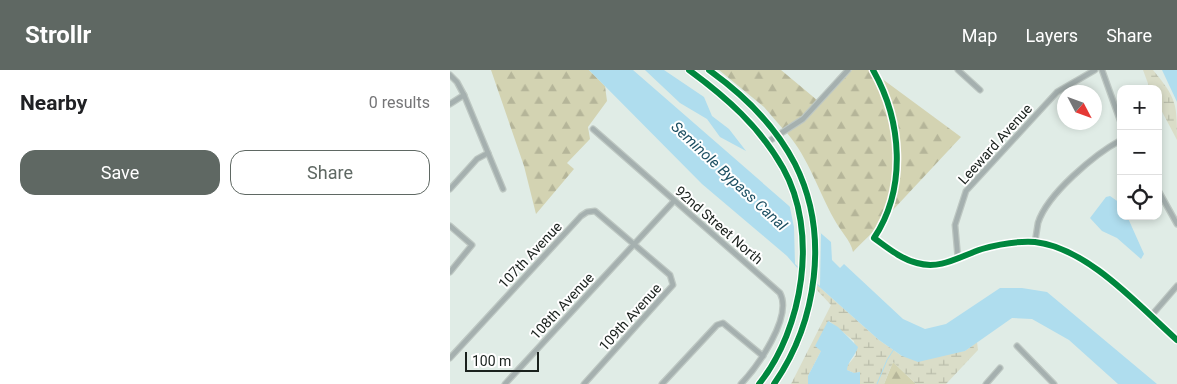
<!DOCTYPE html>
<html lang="en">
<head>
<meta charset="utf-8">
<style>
	body { margin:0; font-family:Roboto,sans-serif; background:#f6f6f6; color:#202124 }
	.controls { position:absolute; right:15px; top:15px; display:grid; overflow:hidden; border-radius:10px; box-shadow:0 2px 8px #0003 }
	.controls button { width:45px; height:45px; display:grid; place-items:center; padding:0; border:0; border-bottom:1px solid #e0e0e0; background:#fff; color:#202124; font:25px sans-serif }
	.compass { position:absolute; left:607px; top:15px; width:45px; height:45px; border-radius:50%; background:#fff; box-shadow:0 2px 8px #0003; rotate:131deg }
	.scale { position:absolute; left:15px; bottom:12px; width:74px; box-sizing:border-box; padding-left:5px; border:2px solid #1a211d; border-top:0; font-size:14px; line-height:18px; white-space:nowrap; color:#1a211d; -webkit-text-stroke:4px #fff; paint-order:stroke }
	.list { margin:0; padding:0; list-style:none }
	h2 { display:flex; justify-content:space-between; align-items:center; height:65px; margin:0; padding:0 20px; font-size:21px }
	h2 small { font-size:16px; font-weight:400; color:#757577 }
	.actions { display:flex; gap:10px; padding:15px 20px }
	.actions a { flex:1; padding:11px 0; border:1px solid #5f6863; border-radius:15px; text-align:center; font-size:18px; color:#5f6863 }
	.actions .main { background:#5f6863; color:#fff }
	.icon { flex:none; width:28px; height:28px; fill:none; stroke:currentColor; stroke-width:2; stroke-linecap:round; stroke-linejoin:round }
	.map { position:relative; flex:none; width:727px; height:314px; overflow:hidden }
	header { display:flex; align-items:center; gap:30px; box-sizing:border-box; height:70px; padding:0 25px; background:#5f6863; color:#fff }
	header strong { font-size:24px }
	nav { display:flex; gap:28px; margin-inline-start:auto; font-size:18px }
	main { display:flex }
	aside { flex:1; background:#fff }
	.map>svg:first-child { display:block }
	.forest { fill:url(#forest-firs) }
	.wetland { fill:url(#wetland-marsh) }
	.water { fill:#afddee }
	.pier { fill:#e0ece6 }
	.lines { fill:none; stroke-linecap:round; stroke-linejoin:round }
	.stream { stroke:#afddee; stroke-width:1 }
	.minor-casing { stroke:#bdc7c2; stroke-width:7 }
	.primary-casing { stroke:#bdc7c2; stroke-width:9 }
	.minor { stroke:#a5b0af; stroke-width:4.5 }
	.primary { stroke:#a4b2af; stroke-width:7 }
	.cycleway-casing { stroke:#fff; stroke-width:9 }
	.cycleway { stroke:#00873e; stroke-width:6 }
	.labels { text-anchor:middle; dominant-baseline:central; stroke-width:4; stroke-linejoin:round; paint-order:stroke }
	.street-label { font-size:14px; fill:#1a211d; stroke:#fff }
	.water-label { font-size:15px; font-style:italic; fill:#1d4f62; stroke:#fff }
</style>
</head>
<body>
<header>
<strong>Strollr</strong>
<nav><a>Map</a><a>Layers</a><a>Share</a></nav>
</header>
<main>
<aside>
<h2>Nearby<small>0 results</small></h2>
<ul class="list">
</ul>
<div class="actions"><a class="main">Save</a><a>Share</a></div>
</aside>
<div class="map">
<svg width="727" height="314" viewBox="0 0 727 314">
	<defs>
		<pattern id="forest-firs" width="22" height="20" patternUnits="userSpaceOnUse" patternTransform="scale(1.25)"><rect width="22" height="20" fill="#d3d3b2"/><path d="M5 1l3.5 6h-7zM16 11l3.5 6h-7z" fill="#b5b599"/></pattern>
		<pattern id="wetland-marsh" width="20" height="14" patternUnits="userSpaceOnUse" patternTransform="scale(1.25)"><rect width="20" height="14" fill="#daddc8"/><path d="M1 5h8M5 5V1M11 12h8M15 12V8" fill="none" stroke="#babdab"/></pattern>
	</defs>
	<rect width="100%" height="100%" fill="#e0ece6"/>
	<!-- forest -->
	<g class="forest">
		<polygon points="41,0 139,0 155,16 157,31 138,57 140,69 117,93 124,99 86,144 74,96"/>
		<polygon points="269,0 331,0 367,30 351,47 333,59 314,37"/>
		<path d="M402,0H420C445,38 450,86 438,129C437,136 436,145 432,151C424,162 412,172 403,182C401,171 389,159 384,149C368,120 359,89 337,63L355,51Z"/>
		<path d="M431,8L511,67L441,142C453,98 454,49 431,8Z"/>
		<polygon points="443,292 466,314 434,314"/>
	</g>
	<!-- wetland -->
	<g class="wetland">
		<path d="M693,0H703C727,29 727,34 727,70L708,34V19H700Z"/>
		<polygon points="366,214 429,270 452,286 515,281 527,272 528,280 496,314 466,314 443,292 434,314 410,314 410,302 404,303 397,300 397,296 406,285 404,271 379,251 371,281 358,306 358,314 341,314 381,235 365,218"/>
	</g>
	<!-- water -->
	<g class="water">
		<polygon points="139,0 183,0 346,142 349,200 337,186 252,114"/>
		<polygon points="195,0 214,0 254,27 262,46 279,59 296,81 270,67 257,49 230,33"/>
		<polygon points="712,0 727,0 727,32"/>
		<polygon points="660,126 670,133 671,146 677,146 694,184 691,189 667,168 652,161 640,148 656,127"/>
		<polygon points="366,159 381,172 382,190 390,198 394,194 453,249 475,259 496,254 550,218 572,218 597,222 707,314 668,314 619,270 582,249 562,248 515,281 468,292 452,286 429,270 366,214"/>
		<path d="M378,251L388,257L408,277C406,285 397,292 397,300L404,303L410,302V314H358V306L371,281L365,276Z"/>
	</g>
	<!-- pier -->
	<g class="pier">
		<polygon points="339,133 347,140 352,200 345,194 344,157"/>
		<polygon points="366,157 370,160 371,164 370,216 364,211"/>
	</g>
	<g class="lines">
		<!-- stream -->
		<polyline class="stream" points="427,314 437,290 444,279"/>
		<!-- minor casing -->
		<g class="minor-casing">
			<g id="minor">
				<path d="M423,0C452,51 457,118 424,168C438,178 451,189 467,193C491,200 510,186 532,179C549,174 567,171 585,172C638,178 689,236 727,270"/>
				<polyline points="508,0 530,20"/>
				<polyline points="652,0 671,53"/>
				<polyline points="0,5 7,12 14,25 53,119"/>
				<polyline points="0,34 14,25"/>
				<path d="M143,59L330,223C343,247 307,297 291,314"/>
				<polyline points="316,73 353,49 398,0"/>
				<polyline points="0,119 27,89 38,83"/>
				<polyline points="708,120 727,154"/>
				<polyline points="0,156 22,175 0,202"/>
				<path d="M585,172C586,166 587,159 588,153C597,124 645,84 671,70"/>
				<polyline points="508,189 505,155 516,121 607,22 645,0"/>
				<polyline points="701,246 727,216"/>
				<polyline points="567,276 604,314"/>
				<polyline points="0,288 131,146 137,142 145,141 220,205 223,215 134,314"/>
				<polyline points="55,314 224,131"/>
				<polyline points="212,314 267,255 273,253 313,286"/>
				<polyline points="536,314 550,298"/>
			</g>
		</g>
		<!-- primary casing -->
		<g class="primary-casing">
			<g id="primary">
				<path d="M239,0C276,27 310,57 333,98C369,162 353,259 309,314"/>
				<path d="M259,0C294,25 325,55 345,94C380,164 367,252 324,314"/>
			</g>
		</g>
		<!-- minor -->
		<use href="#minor" class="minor"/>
		<!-- primary -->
		<use href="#primary" class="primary"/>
		<!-- cycleway casing -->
		<g class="cycleway-casing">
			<g id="cycleway">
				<path d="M239,0C276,27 310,57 333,98C369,162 353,259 309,314"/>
				<path d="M259,0C294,25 325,55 345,94C380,164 367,252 324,314"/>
				<path d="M423,0C452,51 457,118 424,168C438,178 451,189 467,193C491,200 510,186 532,179C549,174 567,171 585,172C638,178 689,236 727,270"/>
			</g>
		</g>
		<!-- cycleway -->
		<use href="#cycleway" class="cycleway"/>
	</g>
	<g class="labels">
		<!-- street labels -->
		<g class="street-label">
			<text transform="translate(545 74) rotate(-48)">Leeward Avenue</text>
			<text transform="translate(269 155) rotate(41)">92nd Street North</text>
			<text transform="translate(80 185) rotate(-47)">107th Avenue</text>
			<text transform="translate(112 236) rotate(-47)">108th Avenue</text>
			<text transform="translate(180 247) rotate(-48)">109th Avenue</text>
		</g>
		<!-- water labels -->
		<g class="water-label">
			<text transform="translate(279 106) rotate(43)">Seminole Bypass Canal</text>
		</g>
	</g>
</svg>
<div class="controls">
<button>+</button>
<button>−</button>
<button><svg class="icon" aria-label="locate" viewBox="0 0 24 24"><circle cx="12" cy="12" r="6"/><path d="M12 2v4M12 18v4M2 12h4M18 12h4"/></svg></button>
</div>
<svg class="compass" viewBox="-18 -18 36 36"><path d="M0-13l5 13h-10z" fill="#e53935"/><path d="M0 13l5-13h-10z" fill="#757577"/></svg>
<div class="scale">100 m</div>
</div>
</main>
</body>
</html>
